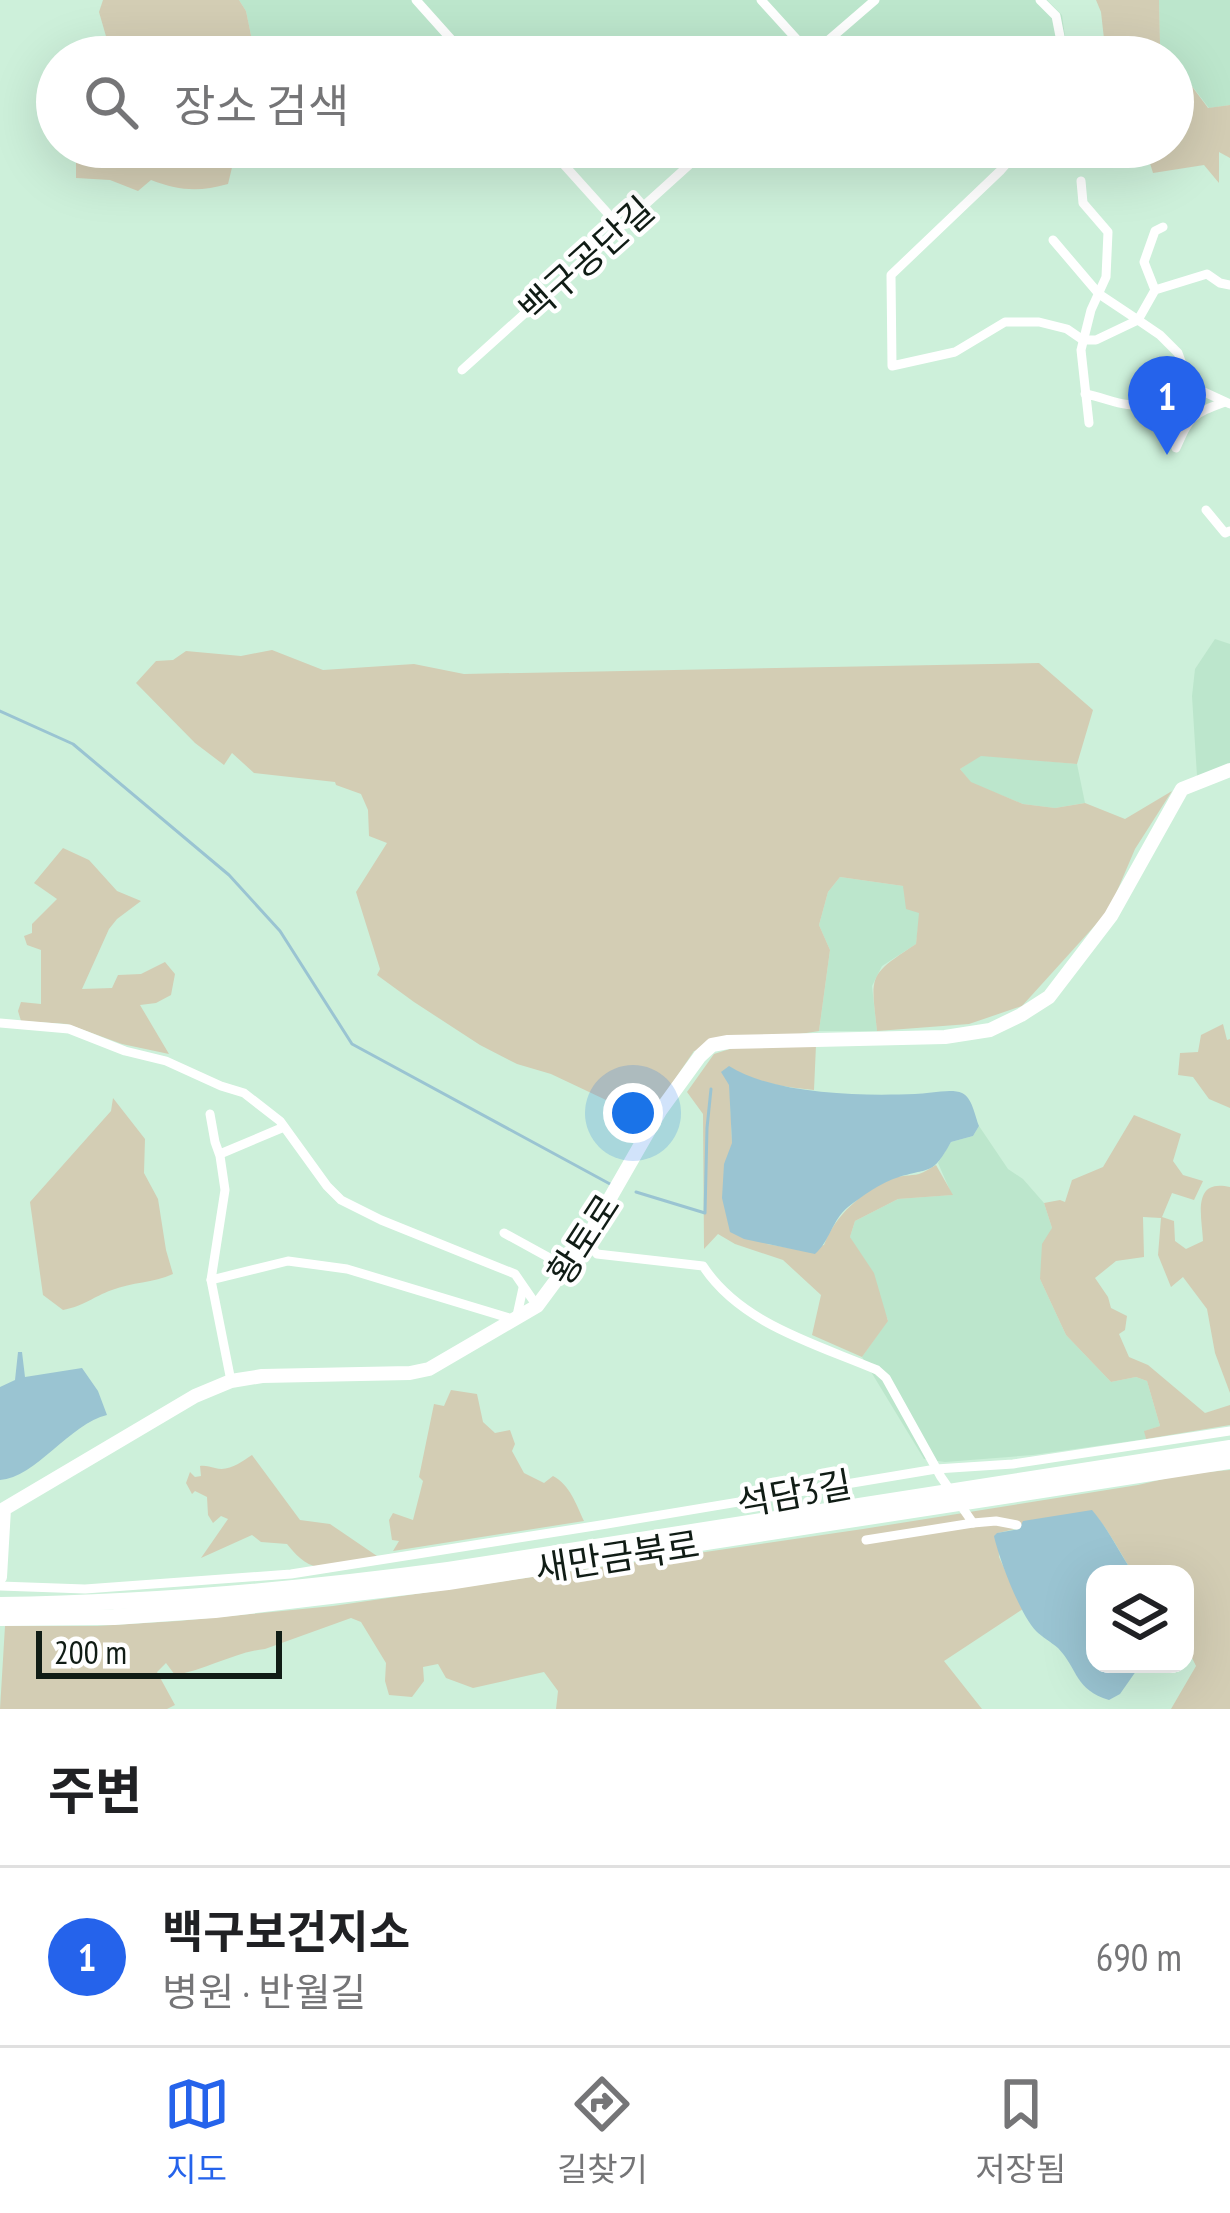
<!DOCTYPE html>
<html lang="ko">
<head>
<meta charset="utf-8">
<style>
	body { margin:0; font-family:"PT Sans Narrow","Noto Sans KR",sans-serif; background:#f2f2f2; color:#202124 }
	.controls { position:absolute; right:36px; bottom:36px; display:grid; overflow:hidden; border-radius:24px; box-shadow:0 12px 48px #0002 }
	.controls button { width:108px; height:108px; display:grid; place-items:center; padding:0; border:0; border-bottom:3px solid #e0e0e0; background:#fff; color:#202124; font:60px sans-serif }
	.scale { position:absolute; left:36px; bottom:30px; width:246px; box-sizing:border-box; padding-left:12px; border:6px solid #101c15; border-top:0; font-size:33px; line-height:42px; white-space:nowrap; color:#101c15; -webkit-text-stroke:9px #fff; paint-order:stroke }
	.you { position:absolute; left:633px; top:1113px; width:42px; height:42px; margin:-30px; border:9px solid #fff; border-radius:50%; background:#1a73e8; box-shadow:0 0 0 18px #1a73e833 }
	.badge { display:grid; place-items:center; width:78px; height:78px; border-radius:50%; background:#2563eb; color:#fff; font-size:39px; font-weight:700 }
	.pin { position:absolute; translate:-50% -99px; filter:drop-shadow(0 3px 6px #0008) }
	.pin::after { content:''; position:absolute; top:63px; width:42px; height:36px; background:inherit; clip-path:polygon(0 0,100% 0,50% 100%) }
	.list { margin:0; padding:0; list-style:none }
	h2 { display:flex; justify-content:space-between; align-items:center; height:156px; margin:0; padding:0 48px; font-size:51px }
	h2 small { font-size:39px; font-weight:400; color:#757577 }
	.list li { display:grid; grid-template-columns:78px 1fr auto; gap:36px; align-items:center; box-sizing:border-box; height:180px; padding:0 48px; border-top:3px solid #e0e0e0 }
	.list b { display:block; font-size:45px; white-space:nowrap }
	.list p { margin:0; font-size:39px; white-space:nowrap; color:#757577 }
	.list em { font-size:39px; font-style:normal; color:#757577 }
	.icon { flex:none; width:66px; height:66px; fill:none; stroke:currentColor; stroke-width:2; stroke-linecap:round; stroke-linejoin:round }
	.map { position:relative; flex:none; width:1230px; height:1709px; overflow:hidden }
	.search { position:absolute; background:#fff; box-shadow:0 12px 48px #0002; left:36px; right:36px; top:36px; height:132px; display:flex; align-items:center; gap:30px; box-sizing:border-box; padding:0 42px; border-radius:66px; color:#757577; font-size:45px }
	.sheet { height:336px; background:#fff }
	nav { display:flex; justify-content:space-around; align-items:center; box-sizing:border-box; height:168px; border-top:3px solid #e0e0e0; background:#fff; font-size:33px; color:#757577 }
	nav a { display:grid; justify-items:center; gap:6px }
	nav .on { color:#2563eb }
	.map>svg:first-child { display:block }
	.built { fill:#bce6cc }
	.green { fill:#d3cdb4 }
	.water { fill:#9ac4d2 }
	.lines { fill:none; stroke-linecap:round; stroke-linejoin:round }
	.stream { stroke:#9ac4d2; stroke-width:3 }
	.street { stroke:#fff; stroke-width:9 }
	.secondary { stroke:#fff; stroke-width:14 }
	.highway { stroke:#fff; stroke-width:16 }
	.labels { text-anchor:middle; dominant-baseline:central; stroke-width:9; stroke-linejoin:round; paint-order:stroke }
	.street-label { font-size:36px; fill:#101c15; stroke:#fff }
</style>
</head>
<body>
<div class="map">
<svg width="1230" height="1709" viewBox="0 0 1230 1709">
	<rect width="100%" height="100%" fill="#cdf0da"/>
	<!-- built -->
	<g class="built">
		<polygon points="239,0 1047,0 1062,15 1068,57 262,57 252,40 246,11"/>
		<polygon points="1159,0 1230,0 1230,105 1209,108 1173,61 1173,57 1170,57 1160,44"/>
		<polygon points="1215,639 1230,644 1230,764 1197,776 1192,696 1195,669"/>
		<polygon points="981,755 1077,764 1085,803 1055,808 1023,804 971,783 960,769"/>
		<polygon points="840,877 903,886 920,912 916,944 882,966 872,986 877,1031 819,1031 830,950 819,925 828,892"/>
		<polygon points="979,1126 1008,1169 1023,1179 1044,1203 1052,1228 1040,1279 1066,1335 1111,1382 1136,1377 1147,1381 1160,1426 1145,1431 1146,1439 1033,1455 945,1462 924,1459 862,1357 888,1320 850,1237 855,1221 898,1199 952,1195 938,1163 951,1142 973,1136"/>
	</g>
	<!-- green -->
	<g class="green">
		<polygon points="103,0 239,0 246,11 252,40 223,45 222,57 112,57 99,12"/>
		<polygon points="1096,0 1159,0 1160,44 1170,57 1106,57 1101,12"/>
		<polygon points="1173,61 1208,108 1230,105 1230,158 1219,152 1219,183 1204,165 1153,173 1145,147 1173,147"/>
		<path d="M76,147H237L228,184C199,192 180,191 151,180L138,191L110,180L76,178Z"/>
		<path d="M272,650L323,670L414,664L464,674L1039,663L1093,710L1077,764L981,756L960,769L971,782L1023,804L1055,808L1085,803L1125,819L1172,791L1135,849L1109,910L1022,1006L969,1024L877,1031C871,975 867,976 916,944L919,913L906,909L903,886L840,877L828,892L819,925L830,950L819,1031L694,1051L656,1107L623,1108L551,1074L517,1064L480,1045L414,1002L377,975L380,969L356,892L387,843L369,836L368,810L361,794L336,785L335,782L254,773L232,753L224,765L195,743L136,683L156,661L173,660L186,651L241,656Z"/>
		<polygon points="63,848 89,860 117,891 141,901 117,919 109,929 82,989 112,988 118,975 141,974 165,962 175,974 171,995 156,1003 140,1005 169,1054 122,1044 67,1024 21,1021 18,1011 21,1002 41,1004 41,950 27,945 24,936 32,933 32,924 57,899 34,883"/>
		<polygon points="1223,1024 1227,1040 1230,1039 1230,1108 1209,1099 1193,1077 1178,1075 1180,1053 1198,1052 1201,1035"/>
		<path d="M816,1045L814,1090C783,1087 756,1083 729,1067L732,1143L767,1244L801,1250L824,1245C836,1214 861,1193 891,1179C900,1175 910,1176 919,1174C925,1172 930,1168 936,1165L953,1195L898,1199L855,1221L850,1237L874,1273L888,1321L862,1357L812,1335L821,1295L783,1260L735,1244L718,1234L704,1249L703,1114L687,1092L714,1054L733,1048Z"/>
		<path d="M113,1098L145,1139L144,1173L158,1199L166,1250L173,1274C153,1283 132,1282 112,1290C92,1297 87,1305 63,1310L43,1295L30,1202L111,1111Z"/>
		<path d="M1134,1115L1181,1134L1173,1161L1183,1175L1203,1181L1194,1200L1172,1193L1162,1217L1174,1221L1175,1241L1186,1249L1203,1241C1202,1217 1191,1178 1230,1187V1393L1215,1353L1207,1309L1183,1277L1171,1287L1158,1255L1161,1218L1143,1217L1144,1257L1116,1261L1095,1278L1108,1297L1111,1308L1127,1316L1125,1330L1119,1334L1129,1357L1148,1365L1205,1413L1230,1405V1425L1146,1439L1144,1431L1160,1426L1147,1381L1136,1377L1111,1382L1066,1335L1040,1279L1042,1244L1052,1228L1044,1203L1060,1200L1065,1202L1072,1180L1103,1167Z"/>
		<path d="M451,1390L477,1394L483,1422L495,1433L510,1430L515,1444L512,1451L524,1473L544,1483L553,1476C570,1485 576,1504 584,1521L393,1551L399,1541L392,1540L389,1520L393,1513L413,1520L423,1481L419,1477L434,1404L444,1406Z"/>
		<path d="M252,1455L300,1520L330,1524L377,1556C366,1561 331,1569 318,1567C305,1565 295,1554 287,1544L261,1542L252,1535L201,1558L228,1519L221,1516L213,1523L208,1515L207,1497L195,1491L192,1494L186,1483L190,1472L195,1477L201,1476L200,1466C205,1465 210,1467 215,1468C229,1472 241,1462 252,1455Z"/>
		<path d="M1230,1470V1709H1171L1196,1666L1185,1644V1574H1134C1119,1552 1110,1531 1092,1511L998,1533L999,1557L1023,1609L944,1661L982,1709H556L558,1691L544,1672L473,1688L446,1678L438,1664L423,1667L424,1681L412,1697L389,1695L385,1681L386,1663L361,1622L351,1618L265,1649C235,1652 206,1670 175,1675L166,1663L157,1672L175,1705L167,1709H0L5,1626H97L178,1621L333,1606L863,1529L1138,1485L1185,1474Z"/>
	</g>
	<!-- water -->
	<g class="water">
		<path d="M729,1066C775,1095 861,1096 915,1094C928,1094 951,1088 962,1093C972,1097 975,1116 979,1126L973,1136L951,1142C932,1176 931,1167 899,1177C882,1182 862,1196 848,1207C832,1220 830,1241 815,1254L744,1239L730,1232L722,1198L724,1164L732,1143L729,1085L721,1072Z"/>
		<path d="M18,1352H22L25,1377L82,1368L98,1391L107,1415C71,1423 35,1478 0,1480V1387L15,1380Z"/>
		<path d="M1092,1510C1110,1531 1119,1553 1134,1574H1095V1664H1141L1120,1694L1109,1700C1075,1690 1078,1669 1058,1648C1051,1642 1042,1637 1036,1631C1020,1614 999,1559 994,1536L997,1533L1019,1529L1023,1521Z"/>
	</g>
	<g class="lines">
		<!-- stream -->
		<g class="stream">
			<polyline points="0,711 73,744 229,875 280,931 352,1044 610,1184"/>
			<polyline points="636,1192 705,1213 707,1128 711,1089"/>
		</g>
		<!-- street -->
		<g class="street">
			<polyline points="416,0 467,57"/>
			<polyline points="761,0 811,55"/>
			<polyline points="1040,0 1056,16 1064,57"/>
			<polyline points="809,57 875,0"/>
			<polyline points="548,147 620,227"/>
			<polyline points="1021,147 1000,171 891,275 892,366 955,352 1005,322 1039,322 1067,329 1083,340 1096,340 1138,320 1160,335 1178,353 1186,375 1202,391 1230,404"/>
			<polyline points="1081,181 1083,203 1108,232 1106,277 1091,310 1081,350 1089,423"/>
			<polyline points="1053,240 1099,294 1138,320 1155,290 1207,274 1220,283 1230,285"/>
			<polyline points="1155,290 1144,262 1155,231 1163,227"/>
			<polyline points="462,370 709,147"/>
			<path d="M1085,394C1109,398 1127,411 1151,401"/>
			<path d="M1176,448C1190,416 1192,414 1225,402"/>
			<polyline points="1206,510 1225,533 1230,531"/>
			<polyline points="0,1023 69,1029 125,1051 166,1061 221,1086 244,1093 280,1121 327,1186 341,1200 381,1220 515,1274 537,1306"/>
			<polyline points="210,1114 215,1142 220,1156 225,1190 211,1280 231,1381"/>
			<polyline points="220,1154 284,1127"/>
			<polyline points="504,1233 566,1267"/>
			<path d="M586,1240L597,1254L703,1266C741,1324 816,1344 877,1370L886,1378L941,1477L973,1523L866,1540"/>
			<polyline points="211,1280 288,1261 347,1269 516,1320 523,1288"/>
			<polyline points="973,1523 996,1521 1017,1525"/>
			<polyline points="0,1586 85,1589 291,1574 607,1524 936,1469 1013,1464 1230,1431"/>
		</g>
		<!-- secondary -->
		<polyline class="secondary" points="0,1577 4,1509 195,1396 231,1381 262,1376 410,1373 429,1369 537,1306 586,1240 660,1111 700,1056 712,1045 728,1042 945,1037 990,1030 1021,1015 1049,997 1111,916 1182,789 1230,770"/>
		<!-- highway -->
		<g class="highway">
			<path d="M0,1605C150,1603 299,1590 448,1570L1230,1448"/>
			<polyline points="0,1618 114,1617 215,1610 448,1582 1230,1461"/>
		</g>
	</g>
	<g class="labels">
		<!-- street labels -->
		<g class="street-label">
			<text transform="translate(586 259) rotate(-42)">백구공단길</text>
			<text transform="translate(583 1239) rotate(-57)">황토로</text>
			<text transform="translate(794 1493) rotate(-10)">석담3길</text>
			<text transform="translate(617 1556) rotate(-9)">새만금북로</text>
		</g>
	</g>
</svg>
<div class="controls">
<button><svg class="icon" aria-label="layers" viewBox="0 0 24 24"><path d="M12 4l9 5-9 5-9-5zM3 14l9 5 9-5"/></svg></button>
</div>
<div class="scale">200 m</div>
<div class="you"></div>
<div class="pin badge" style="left:1167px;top:455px">1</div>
<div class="search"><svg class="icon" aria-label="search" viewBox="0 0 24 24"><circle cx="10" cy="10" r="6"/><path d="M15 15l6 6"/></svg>장소 검색</div>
</div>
<section class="sheet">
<h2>주변<small></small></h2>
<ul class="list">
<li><span class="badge">1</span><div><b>백구보건지소</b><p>병원 · 반월길</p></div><em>690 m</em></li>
</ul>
</section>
<nav>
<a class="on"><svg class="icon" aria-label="map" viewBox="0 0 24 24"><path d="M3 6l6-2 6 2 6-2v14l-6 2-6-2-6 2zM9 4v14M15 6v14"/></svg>지도</a>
<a><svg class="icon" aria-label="directions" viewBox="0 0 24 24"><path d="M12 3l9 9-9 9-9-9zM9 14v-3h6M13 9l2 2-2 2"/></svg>길찾기</a>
<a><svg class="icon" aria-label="saved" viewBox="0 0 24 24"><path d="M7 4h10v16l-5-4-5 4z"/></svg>저장됨</a>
</nav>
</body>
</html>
